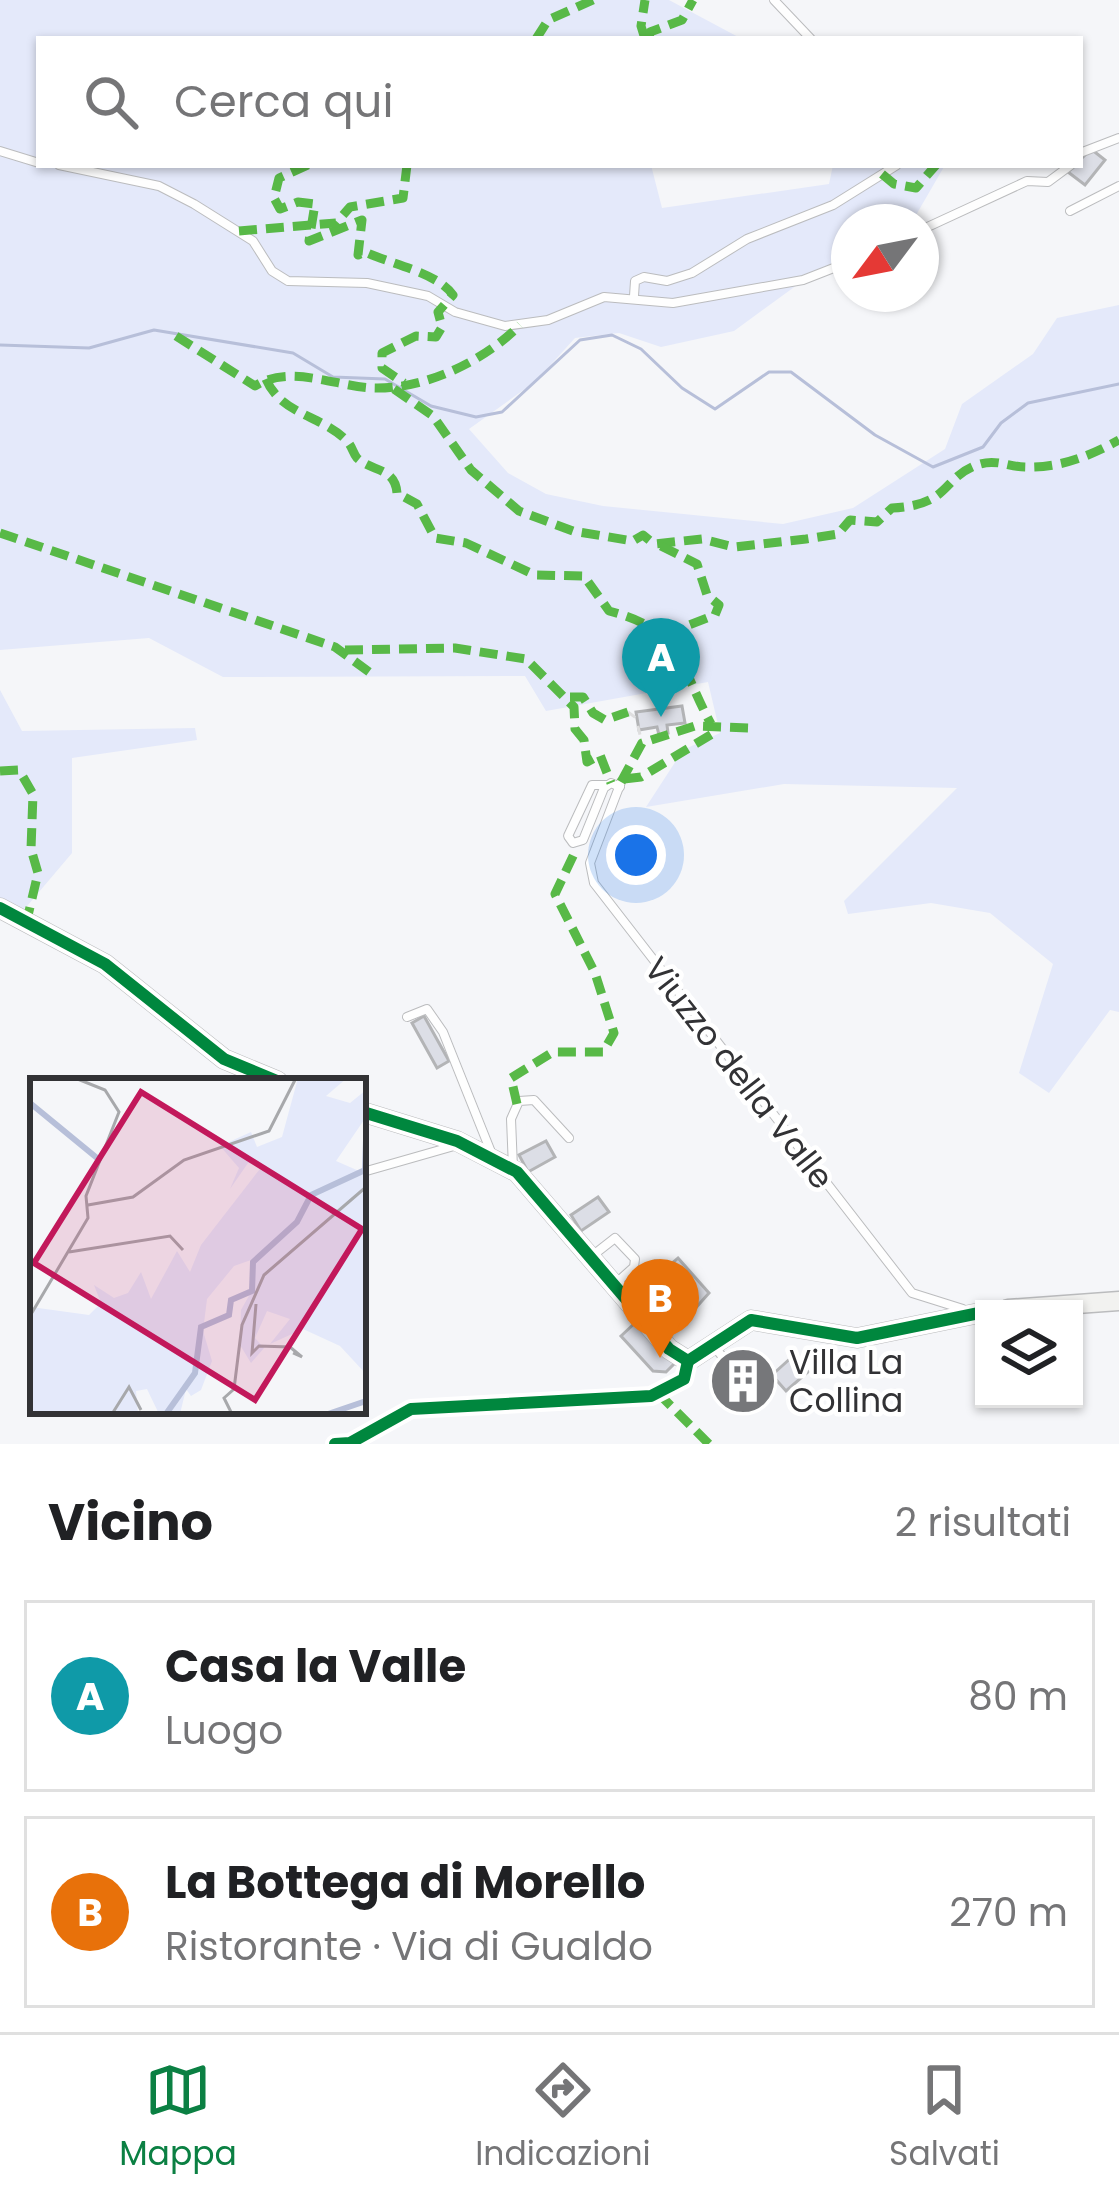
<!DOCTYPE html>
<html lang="it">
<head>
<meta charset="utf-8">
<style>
	body { margin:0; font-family:Poppins,sans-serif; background:#f2f2f2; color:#202124 }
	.controls { position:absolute; right:36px; bottom:36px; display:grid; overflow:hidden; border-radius:0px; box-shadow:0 3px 9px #0004 }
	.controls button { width:108px; height:108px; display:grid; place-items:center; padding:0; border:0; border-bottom:3px solid #e0e0e0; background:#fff; color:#202124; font:60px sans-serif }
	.compass { position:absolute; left:831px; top:204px; width:108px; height:108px; border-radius:50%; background:#fff; box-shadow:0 3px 9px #0004; rotate:238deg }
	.you { position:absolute; left:636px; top:855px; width:42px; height:42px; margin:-30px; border:9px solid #fff; border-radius:50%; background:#1a73e8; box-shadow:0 0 0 18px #1a73e833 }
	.badge { display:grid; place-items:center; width:78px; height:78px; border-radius:50%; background:#0b8043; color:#fff; font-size:39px; font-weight:700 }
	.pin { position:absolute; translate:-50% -99px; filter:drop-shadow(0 3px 6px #0008) }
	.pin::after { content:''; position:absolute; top:63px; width:42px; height:36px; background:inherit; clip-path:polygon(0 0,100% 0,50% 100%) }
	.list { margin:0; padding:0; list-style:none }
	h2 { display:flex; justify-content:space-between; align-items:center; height:156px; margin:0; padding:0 48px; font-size:51px }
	h2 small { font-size:39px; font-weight:400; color:#757577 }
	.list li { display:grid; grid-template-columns:78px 1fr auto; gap:36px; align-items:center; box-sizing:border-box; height:192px; margin:0 24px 24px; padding:0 24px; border:3px solid #e0e0e0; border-radius:0px }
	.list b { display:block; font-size:45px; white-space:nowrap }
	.list p { margin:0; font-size:39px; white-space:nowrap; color:#757577 }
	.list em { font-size:39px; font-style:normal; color:#757577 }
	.icon { flex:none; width:66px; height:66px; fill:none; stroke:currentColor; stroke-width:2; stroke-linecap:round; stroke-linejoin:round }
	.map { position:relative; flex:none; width:1119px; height:1444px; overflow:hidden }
	.search { position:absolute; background:#fff; box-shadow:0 3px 9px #0004; left:36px; right:36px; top:36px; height:132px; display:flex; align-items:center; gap:30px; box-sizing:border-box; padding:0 42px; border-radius:0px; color:#757577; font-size:45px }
	.sheet { height:588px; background:#fff }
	nav { display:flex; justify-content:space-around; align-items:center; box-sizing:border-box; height:168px; border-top:3px solid #e0e0e0; background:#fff; font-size:33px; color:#757577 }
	nav a { display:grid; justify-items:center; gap:6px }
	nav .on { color:#0b8043 }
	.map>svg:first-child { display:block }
	.green { fill:#e4e9fa }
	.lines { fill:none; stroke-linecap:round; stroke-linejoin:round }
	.stream { stroke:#b7bfd9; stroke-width:3 }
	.building { fill:#dcdee6; stroke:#b3b4b6; stroke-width:3 }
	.lane-casing { stroke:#bbbcbe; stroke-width:10 }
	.street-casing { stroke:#bbbcbe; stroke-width:16 }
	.secondary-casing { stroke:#bbbcbe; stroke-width:21 }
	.path { stroke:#dededf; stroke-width:3; stroke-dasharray:9 9; stroke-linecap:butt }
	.lane { stroke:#fefefe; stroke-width:8 }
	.street { stroke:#fefefe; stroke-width:14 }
	.secondary { stroke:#f2f2f0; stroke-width:18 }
	.quiet { stroke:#58b947; stroke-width:9; stroke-dasharray:18 9; stroke-linecap:butt }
	.cycleway-casing { stroke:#fff; stroke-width:20 }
	.cycleway { stroke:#00873e; stroke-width:12 }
	.labels { text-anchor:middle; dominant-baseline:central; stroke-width:9; stroke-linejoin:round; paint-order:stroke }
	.street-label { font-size:33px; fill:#323235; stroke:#fff }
	.poi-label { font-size:33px; fill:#323235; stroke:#fff; text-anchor:start }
	.inset-river { fill:none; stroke:#b7bfd9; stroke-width:6 }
	.inset-road { fill:none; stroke:#a7a8ab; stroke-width:3 }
	.view { fill:#c2185b; fill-opacity:0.15; stroke:#c2185b; stroke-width:6 }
	.inset-edge { fill:none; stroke:#323235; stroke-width:6 }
</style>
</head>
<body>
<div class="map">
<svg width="1119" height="1444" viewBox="0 0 1119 1444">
	<rect width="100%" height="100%" fill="#f5f6f9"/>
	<!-- green -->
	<g class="green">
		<polygon points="0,0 669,0 742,39 39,39 39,165 651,165 662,208 829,184 833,165 945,165 912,222 849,222 849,257 819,269 734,331 661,347 619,333 575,338 536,381 469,429 508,473 546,494 603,506 783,524 853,508 945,449 962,404 1033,354 1057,318 1119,305 1119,1012 1110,1010 1049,1093 1019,1073 1053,964 990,913 931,903 848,914 844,901 957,788 784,784 646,807 683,750 720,733 708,682 546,711 525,676 223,677 149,638 0,650"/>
		<polygon points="0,690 22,731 195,728 197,740 72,758 72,853 22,912 0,906"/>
	</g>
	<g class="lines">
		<!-- stream -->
		<polyline class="stream" points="0,345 89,348 154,330 293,353 333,377 385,379 431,406 476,417 502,412 580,340 612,335 641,349 682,388 715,409 769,372 791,372 875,435 933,467 983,447 1001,423 1028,403 1119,384"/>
	</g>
	<!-- building -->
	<g class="building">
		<polygon points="1091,149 1105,160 1085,185 1068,172"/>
		<polygon points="682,706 685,723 667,725 668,733 659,735 657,727 639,730 636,712"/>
		<polygon points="424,1016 449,1061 437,1068 412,1023"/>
		<polygon points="546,1141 555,1157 528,1172 519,1155"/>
		<polygon points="598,1197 609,1212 581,1231 571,1215"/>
		<polygon points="678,1258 709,1293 685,1320 665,1298 656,1305 642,1289"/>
		<polygon points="636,1322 675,1363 666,1372 653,1371 621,1336"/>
		<polygon points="793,1356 808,1372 786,1391 772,1375"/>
		<polygon points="750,1357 767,1377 737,1405 719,1385"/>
	</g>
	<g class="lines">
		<!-- lane casing -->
		<g class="lane-casing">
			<g id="lane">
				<polyline points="774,0 811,39"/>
				<polyline points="0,151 39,163"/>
				<polyline points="1080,153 1119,138"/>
				<polyline points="59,165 159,186 194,204 253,241 272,271 288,281 367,283 428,296 455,312 505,326 548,320 604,297 673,303 803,280 849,262"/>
				<polyline points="1070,211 1119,186"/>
				<polyline points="921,230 1027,181 1048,182 1071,165"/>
				<polyline points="634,296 635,281 644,277 667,281 692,273 747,239 833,205 897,165"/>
				<polyline points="621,782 590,863 594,883 912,1293 963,1309"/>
				<polyline points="607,785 592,785 568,836 573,843 583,840 604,788 611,783 620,787"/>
				<polyline points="407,1017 427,1009 443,1032 493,1157"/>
				<polyline points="513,1168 511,1119 519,1101 534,1100 569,1138"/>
				<polyline points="363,1172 454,1146"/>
				<polyline points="592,1256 615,1238 635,1259 634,1267 615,1284"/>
				<polyline points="624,1293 656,1264"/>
				<polyline points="713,1345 734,1371"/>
			</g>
		</g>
		<!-- street casing -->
		<g class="street-casing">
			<polyline id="street" points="335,1444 350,1443 411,1409 651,1396 684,1379 688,1361"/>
		</g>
		<!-- secondary casing -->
		<g class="secondary-casing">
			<g id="secondary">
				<polyline points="0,908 105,964 224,1059 277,1081"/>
				<polyline points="363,1112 457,1141 517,1172 669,1349 688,1361 751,1320 857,1338 984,1312"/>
				<polyline points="1008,1309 1119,1301"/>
			</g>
		</g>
		<!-- path -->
		<polyline class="path" points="628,712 636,718 642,743"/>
		<!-- lane -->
		<use href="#lane" class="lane"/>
		<!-- street -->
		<use href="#street" class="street"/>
		<!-- secondary -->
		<use href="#secondary" class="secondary"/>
		<!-- quiet -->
		<g class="quiet">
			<polyline points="536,39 548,20 593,0"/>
			<polyline points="645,39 641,26 645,0"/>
			<polyline points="649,39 650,32 682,20 693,0"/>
			<path d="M308,165L279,178L274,198L280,209L298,202L315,204L309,241L362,220L358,255L365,252C391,264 438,273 453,295L438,312L442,327L436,337L416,336L382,353V368L404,383"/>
			<polyline points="882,174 894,184 916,188 936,165"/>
			<polyline points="239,231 336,223 350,207 403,198 407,165"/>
			<path d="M176,336L255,386C288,364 335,386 372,388C422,390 482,363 520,325"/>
			<path d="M266,379C281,415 322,415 347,441C352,446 353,453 357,458C372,472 395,467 397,493L417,504L435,538L466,543L535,575L584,576L609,611C683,630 678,663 711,724"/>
			<path d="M394,389L433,416L471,470L519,511L573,531L633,541L643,535L654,544L702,539L734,547L806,539L838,534L850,520L877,522L892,508C953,505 940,477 980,464C997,459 1009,467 1025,467C1059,468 1088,457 1119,440"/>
			<polyline points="0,533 335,647 376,677"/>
			<polyline points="661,546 697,564 707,595 719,605 715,615 663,635"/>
			<polyline points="345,650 455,648 526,659 574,707 575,729 584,740 587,762 600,755 611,783"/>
			<polyline points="570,697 583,697 593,713 605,720 628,712"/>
			<polyline points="0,771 19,770 33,794 31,849 38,873 26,924"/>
			<polyline points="624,779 641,777 712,734"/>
			<polyline points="621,782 642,743 695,726 750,728"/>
			<polyline points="517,1104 511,1078 553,1052 603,1052 614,1033 595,973 555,894 574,854"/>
			<polyline points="658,1393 709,1444"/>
		</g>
		<!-- cycleway casing -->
		<g class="cycleway-casing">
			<g id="cycleway">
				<polyline points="0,908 105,964 224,1059 277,1081"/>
				<polyline points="363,1112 457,1141 517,1172 669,1349 688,1361"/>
				<polyline points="688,1361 751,1320 857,1338 984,1312"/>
				<polyline points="335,1444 350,1443 411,1409 651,1396 684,1379 688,1361"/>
			</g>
		</g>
		<!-- cycleway -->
		<use href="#cycleway" class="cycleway"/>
	</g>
	<!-- icons -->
	<defs>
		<g id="building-disc" transform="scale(3.45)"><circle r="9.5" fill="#76777a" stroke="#fff"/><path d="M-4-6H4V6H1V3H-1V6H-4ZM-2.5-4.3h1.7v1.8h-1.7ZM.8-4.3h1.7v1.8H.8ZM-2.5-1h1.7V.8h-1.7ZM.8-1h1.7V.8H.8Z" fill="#fff"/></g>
	</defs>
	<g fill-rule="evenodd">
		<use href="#building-disc" x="743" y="1381"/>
	</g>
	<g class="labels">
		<!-- street labels -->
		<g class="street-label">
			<text transform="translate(739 1073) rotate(52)">Viuzzo della Valle</text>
		</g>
		<!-- poi labels -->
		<g class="poi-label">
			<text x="789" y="1362">Villa La<tspan x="789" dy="38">Collina</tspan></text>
		</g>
	</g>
	<!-- overview -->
	<g transform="translate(30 1078)">
		<rect width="336" height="336" fill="#f5f6f9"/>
		<path d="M268,0H317L296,18L320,25L336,12V39L306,83L329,93L336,87V296L310,268L273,251L240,266L260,241L237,233L225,260L234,270L221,285L210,267L211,232L225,207L221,182L204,188L177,221L173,253L182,283L171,312L161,318L156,311L150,336H129L117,311L106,313L108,336H0L1,229L59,237L71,225L64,207L84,220L98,215L111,194L121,221L147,173L160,194L171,167L233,87L218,85L200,111L209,90L190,68L221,54L227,69L252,59Z" fill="#e4e9fa"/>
		<path class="inset-river" d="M0,25L67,80M136,336L165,295L171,249L199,237L201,222L222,213L223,184L267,144L281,117L335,92L336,62M298,336L336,323"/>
		<path class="inset-road" d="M58,127L103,119L154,82L239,53L266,0M39,174L140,158L153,172M226,226L222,275L229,268L260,269L272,279L263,275M0,238L58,140L56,118L89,34L75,12L45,0M82,336L99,309L111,332M202,336L194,320L204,311L212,247L234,197L336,109"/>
		<path class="view" d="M111,14L332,151L225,322L4,185Z"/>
		<rect width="336" height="336" class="inset-edge"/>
	</g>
</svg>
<div class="controls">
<button><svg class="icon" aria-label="layers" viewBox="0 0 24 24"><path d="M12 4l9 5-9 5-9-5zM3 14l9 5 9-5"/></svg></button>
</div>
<svg class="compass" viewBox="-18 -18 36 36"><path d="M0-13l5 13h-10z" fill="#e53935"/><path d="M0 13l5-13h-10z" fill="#757577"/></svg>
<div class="you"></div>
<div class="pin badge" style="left:661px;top:717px;background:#0f9aa8">A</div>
<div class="pin badge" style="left:660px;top:1358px;background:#e8710a">B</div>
<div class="search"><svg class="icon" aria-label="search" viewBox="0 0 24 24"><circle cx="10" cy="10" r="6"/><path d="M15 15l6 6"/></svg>Cerca qui</div>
</div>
<section class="sheet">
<h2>Vicino<small>2 risultati</small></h2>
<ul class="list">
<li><span class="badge" style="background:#0f9aa8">A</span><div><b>Casa la Valle</b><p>Luogo</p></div><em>80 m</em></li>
<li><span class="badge" style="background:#e8710a">B</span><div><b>La Bottega di Morello</b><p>Ristorante · Via di Gualdo</p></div><em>270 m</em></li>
</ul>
</section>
<nav>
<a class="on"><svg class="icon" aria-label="map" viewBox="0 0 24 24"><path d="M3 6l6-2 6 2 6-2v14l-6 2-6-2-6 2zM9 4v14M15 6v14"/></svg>Mappa</a>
<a><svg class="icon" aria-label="directions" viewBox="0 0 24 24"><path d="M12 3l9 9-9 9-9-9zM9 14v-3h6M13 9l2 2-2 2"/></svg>Indicazioni</a>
<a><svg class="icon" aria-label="saved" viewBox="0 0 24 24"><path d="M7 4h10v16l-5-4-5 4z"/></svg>Salvati</a>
</nav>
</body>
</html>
